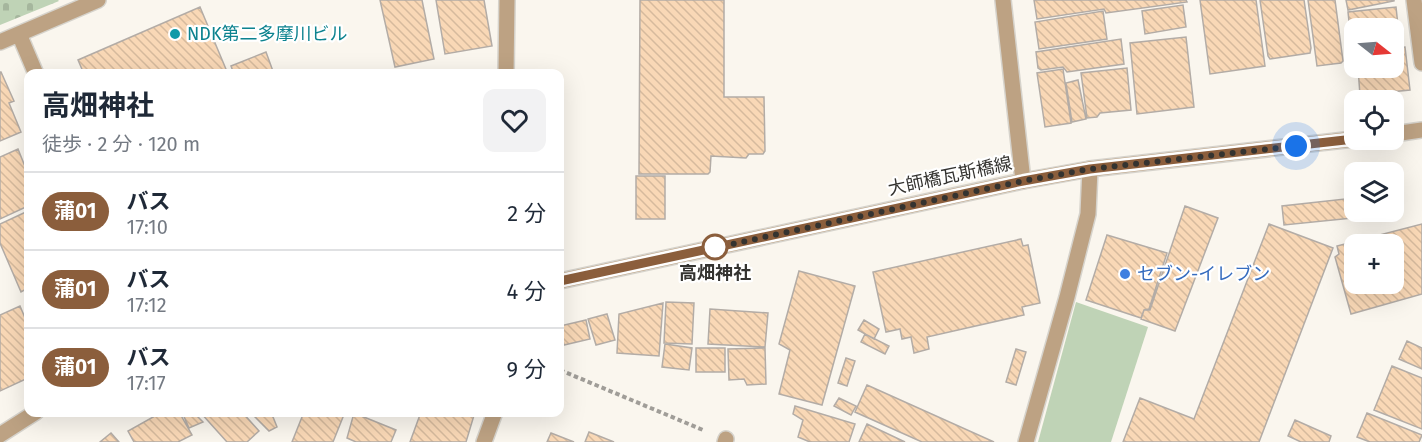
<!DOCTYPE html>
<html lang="ja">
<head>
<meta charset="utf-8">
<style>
	:root { --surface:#fff; --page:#f2f2f3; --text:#1f2937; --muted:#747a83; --line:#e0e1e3 }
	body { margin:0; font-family:"Fira Sans","Noto Sans JP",sans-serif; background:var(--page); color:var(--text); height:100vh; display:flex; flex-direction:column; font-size:22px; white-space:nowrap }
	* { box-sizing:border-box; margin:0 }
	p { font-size:20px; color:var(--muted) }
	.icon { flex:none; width:33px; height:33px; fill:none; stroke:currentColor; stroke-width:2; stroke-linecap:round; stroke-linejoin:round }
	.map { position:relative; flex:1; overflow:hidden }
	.sheet { position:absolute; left:24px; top:69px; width:540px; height:348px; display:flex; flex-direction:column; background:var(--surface); border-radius:12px; box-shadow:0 6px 24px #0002 }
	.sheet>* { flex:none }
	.badge { padding:0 12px; border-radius:20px; font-size:21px; line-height:39px }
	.needle { width:39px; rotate:107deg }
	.buttons { position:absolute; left:1344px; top:18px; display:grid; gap:12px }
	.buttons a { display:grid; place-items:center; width:60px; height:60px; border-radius:12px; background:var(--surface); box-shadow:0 6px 24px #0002; font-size:30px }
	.you { position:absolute; width:30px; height:30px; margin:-15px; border:4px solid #fff; border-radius:50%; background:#1a73e8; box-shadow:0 0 0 9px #1a73e833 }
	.map>.badge { position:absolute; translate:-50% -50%; box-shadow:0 0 0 3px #fff }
	.round { display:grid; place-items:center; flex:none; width:63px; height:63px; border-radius:12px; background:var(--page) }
	.overview { display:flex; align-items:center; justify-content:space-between; height:102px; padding:0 18px }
	h1 { font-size:28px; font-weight:700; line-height:45px }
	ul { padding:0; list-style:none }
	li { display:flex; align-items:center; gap:18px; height:78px; padding:0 18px; border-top:2px solid var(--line) }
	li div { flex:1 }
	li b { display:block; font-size:22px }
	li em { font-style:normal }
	li .badge { min-width:66px; font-weight:700; text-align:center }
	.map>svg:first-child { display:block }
	.green { fill:#bfd3b6 }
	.cemetery { fill:url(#cemetery-stones) }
	.building { fill:url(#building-back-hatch); stroke:#b3aca6; stroke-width:1.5; fill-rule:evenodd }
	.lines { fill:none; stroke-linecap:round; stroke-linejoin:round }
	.service-casing { stroke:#d6d3cc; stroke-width:18 }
	.minor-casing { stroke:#d6d3cc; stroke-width:18 }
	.tertiary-casing { stroke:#d6d3cc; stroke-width:18 }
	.path { stroke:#a09d98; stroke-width:4; stroke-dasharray:4.5 3; stroke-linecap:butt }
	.service { stroke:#bda283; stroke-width:15 }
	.minor { stroke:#bda283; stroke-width:15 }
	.tertiary { stroke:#bda283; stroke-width:15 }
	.line-casing { stroke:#fff; stroke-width:14 }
	.line { stroke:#8b5e3c; stroke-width:9 }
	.walk { stroke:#343330; stroke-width:6; stroke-dasharray:0 10.8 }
	.culture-dot { fill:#0f9aa8; stroke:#fff; stroke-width:2 }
	.stop-dot { fill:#fff; stroke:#8b5e3c; stroke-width:3 }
	.shop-dot { fill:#3f7fe0; stroke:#fff; stroke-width:2 }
	.labels { text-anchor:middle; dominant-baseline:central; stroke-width:4.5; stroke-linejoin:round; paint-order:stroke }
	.culture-label { font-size:18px; fill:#0d838f; stroke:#fff; text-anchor:start }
	.street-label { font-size:18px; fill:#343330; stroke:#fff }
	.stop-label { font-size:18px; font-weight:bold; fill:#343330; stroke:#fff }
	.shop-label { font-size:18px; fill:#366cbe; stroke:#fff; text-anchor:start }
</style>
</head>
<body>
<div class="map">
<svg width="1422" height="442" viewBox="0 0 1422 442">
	<defs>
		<pattern id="cemetery-stones" width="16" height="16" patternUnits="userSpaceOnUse" patternTransform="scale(1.5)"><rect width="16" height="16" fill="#bfd3b6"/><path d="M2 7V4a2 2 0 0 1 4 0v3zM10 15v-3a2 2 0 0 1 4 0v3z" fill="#a5b69d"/></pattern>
		<pattern id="building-back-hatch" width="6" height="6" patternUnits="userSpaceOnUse" patternTransform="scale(1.5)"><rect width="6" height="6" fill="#f9d8b6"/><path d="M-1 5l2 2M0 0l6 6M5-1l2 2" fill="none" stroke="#d6ba9d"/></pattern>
	</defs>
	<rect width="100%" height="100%" fill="#faf6ee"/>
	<path class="green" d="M1076,302L1148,327L1111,442H1038Z"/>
	<path class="cemetery" d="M0,0H58L59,1L0,25Z"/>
	<path class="building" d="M380,0H422L434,59L395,67Z
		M436,0H484L492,46L445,54Z
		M640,0H724V97H764L765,151L763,154H749L746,158L711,156L710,172L708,174H639Z
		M1034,0H1186L1187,2L1106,13L1104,9L1037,19Z
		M1200,0H1256L1265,66L1210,74Z
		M1260,0H1304L1311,48L1310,53L1270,59L1268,56Z
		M1308,0H1335L1343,61L1341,63L1317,66Z
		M1346,0H1394V1L1348,10Z
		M1183,5L1186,27L1145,34L1142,11Z
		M200,7L228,74H84L78,60Z
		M1396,7L1399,35H1394V28H1354V40H1351L1348,12Z
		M1103,11L1107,39L1039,49L1035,22Z
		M1186,37L1194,107L1137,114L1130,43Z
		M1121,39L1124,64L1067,72L1063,67L1041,70L1038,68L1036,52Z
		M1405,47L1410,90L1360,95L1358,68H1394V48Z
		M266,52L274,74H234L231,66Z
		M1127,68L1131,110L1100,113L1097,117L1087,118L1081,73Z
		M1063,69L1071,123L1045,127L1037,73Z
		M0,72H1L14,101L9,103L21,132L0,141Z
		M1078,80L1086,119L1072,122L1066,83Z
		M18,149L28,174V206L0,219V157Z
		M636,176H665V219H636Z
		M1354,198V212H1394V205L1395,212L1392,214L1284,225L1282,206Z
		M1185,206L1218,218L1175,331L1141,319L1144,310H1150Z
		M28,211V288L21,292L0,243V224Z
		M1269,224L1333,248L1259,442H1123L1140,398L1194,419Z
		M1422,224V294L1351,314L1335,257L1339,254L1337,246ZM1354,244H1394V284H1354Z
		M1107,235L1167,253L1149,309L1144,310L1141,318L1086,300Z
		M1021,239L1023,246L1028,245L1040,303L1022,307L1024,315L927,337L929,349L914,353L911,337L902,339L900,329L886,332L873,272Z
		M799,271L855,286L822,405L779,394L790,350L779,344Z
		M666,302L694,303L692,344L664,343Z
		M663,303L659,356L617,353L619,314Z
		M20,306L28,325V378L0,391V315Z
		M710,309L768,313L765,347L708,344Z
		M607,314L615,340L596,345L588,319Z
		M586,320L590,339L564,345L560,326Z
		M864,320L879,329L874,339L858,330Z
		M865,334L889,346L885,354L861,342Z
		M1407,341L1422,348V369L1399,359Z
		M665,344L692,348L689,370L662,367Z
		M696,348H725V372H696Z
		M765,348L766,384L747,385L744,379L729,380L728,349Z
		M1016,349L1026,352L1016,385L1006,382Z
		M846,358L855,361L847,386L838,383Z
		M1392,366L1422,378V429L1374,410Z
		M867,385L994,442H922L855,412Z
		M839,398L856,406L851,415L834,406Z
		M795,406L855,424L849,442H810L798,437L803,420L793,414Z
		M162,412H179L192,435L178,442H134L128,431Z
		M182,412H193L203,422L189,428Z
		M200,412H242L259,431L247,442H227Z
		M250,412H271L277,427L269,431Z
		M304,412H345L333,442H292Z
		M421,412H475L466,442H410Z
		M354,413L396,430L391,442H356L347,438Z
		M1367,413L1422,435L1419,442H1370L1357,437Z
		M1295,420L1331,436L1329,442H1301L1288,436Z
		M867,424L905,442H859Z
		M589,432L614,442H585Z
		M111,433L119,442H100Z
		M551,433L574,442H547Z"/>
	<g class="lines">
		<g class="service-casing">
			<path id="service" d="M725,442L726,439"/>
		</g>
		<g class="minor-casing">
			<path id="minor" d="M1003,0L1023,181
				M1414,0L1422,63
				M19,34L36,74
				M0,42L98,0
				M506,74L507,0
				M484,442L495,412
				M1026,442L1067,297L1088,214L1090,169"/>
		</g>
		<g class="tertiary-casing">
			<path id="tertiary" d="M1394,134L1422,130
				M560,281L1023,181L1090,169L1354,139
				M0,435L36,412"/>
		</g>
		<path class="path" d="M560,370L703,430"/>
		<use href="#service" class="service"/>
		<use href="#minor" class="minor"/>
		<use href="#tertiary" class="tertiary"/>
	</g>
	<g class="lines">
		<g class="line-casing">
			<path id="line" d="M560,281L1023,181L1090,169L1354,139"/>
		</g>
		<use href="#line" class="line"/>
		<path class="walk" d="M715,247L714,248L1023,181L1090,169L1296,146"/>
	</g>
	<circle class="culture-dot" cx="175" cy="34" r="6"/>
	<circle class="stop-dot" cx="715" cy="247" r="12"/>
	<circle class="shop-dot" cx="1125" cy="274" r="6"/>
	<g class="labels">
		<g class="culture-label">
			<text x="187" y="34">NDK第二多摩川ビル</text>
		</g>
		<g class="street-label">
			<text transform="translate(950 176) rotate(-12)">大師橋瓦斯橋線</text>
		</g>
		<g class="stop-label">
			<text x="715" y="273">高畑神社</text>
		</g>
		<g class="shop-label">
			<text x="1137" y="274">セブン-イレブン</text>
		</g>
	</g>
</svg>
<div class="buttons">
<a><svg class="needle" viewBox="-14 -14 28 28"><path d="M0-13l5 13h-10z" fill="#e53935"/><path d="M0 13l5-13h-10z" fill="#747a83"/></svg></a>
<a><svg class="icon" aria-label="locate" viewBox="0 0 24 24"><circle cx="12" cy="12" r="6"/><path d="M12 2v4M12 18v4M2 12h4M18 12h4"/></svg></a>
<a><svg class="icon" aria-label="layers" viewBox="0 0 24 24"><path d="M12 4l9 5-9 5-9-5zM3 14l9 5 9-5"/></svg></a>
<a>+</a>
</div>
<div class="you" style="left:1296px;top:146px"></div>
<section class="sheet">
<div class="overview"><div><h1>高畑神社</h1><p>徒歩 · 2 分 · 120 m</p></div><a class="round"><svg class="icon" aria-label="heart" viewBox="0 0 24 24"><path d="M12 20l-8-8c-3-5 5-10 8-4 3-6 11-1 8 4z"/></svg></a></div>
<ul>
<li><span class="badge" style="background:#8b5e3c;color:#fff">蒲01</span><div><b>バス</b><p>17:10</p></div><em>2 分</em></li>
<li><span class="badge" style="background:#8b5e3c;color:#fff">蒲01</span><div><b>バス</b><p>17:12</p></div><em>4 分</em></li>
<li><span class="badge" style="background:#8b5e3c;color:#fff">蒲01</span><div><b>バス</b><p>17:17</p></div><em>9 分</em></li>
</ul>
</section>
</div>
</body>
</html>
